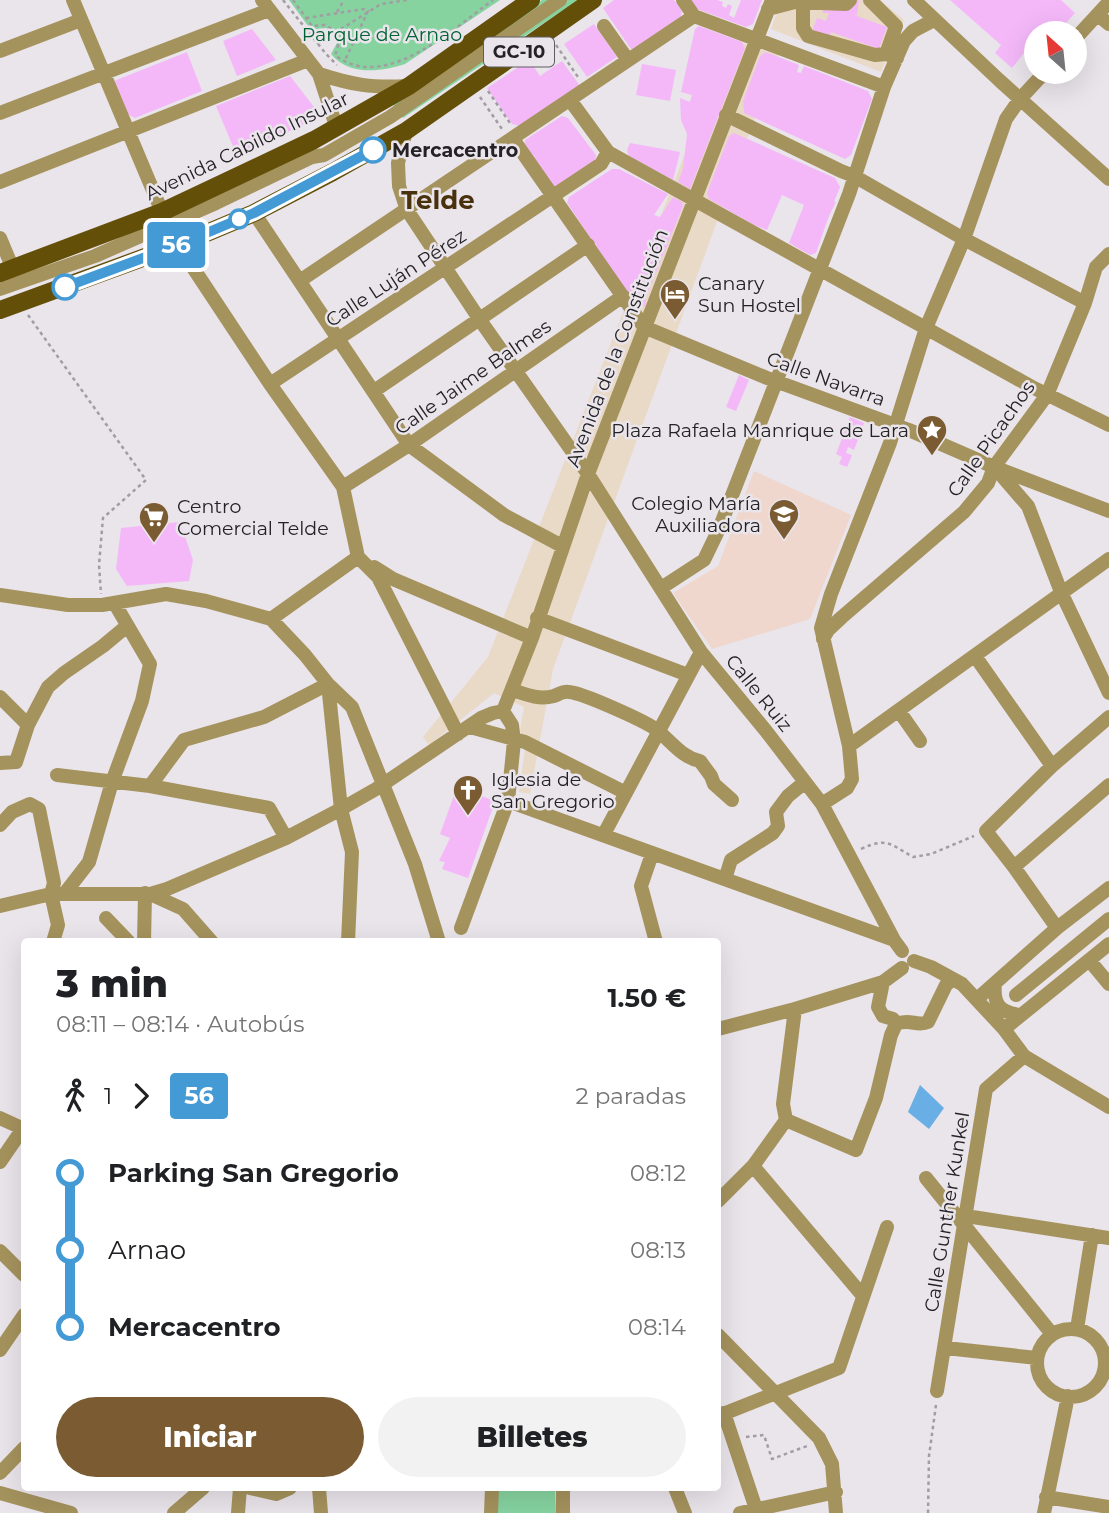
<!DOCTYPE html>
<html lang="es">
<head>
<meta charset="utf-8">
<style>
	:root { --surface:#fff; --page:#f2f2f2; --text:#202124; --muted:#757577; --accent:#7b5b31 }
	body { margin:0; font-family:Montserrat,sans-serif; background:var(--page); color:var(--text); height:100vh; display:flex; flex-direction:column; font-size:26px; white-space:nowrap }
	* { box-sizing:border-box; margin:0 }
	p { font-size:23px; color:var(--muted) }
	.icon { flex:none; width:38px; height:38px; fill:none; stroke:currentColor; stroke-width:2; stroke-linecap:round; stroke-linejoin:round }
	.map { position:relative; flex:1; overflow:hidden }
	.sheet { position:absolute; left:21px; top:938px; width:700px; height:553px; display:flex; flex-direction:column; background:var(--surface); border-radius:7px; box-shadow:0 7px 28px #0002 }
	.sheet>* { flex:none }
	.badge { padding:0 14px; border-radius:5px; font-size:24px; line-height:46px }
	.needle { width:46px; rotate:333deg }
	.controls { position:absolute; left:1024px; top:21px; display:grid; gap:14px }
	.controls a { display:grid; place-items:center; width:63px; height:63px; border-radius:50%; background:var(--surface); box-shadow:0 7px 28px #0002; font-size:35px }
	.map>.badge { position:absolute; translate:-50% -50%; box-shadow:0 0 0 4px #fff }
	.legs { display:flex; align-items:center; gap:10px; height:77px; padding:0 35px; font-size:23px }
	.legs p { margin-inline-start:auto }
	.summary { display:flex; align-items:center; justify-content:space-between; height:119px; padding:0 35px }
	h1 { font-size:38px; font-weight:800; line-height:52px }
	.action { display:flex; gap:14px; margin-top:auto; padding:14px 35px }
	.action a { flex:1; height:80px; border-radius:42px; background:var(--accent); color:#fff; font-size:28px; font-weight:800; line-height:80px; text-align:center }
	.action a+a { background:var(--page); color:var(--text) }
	ul { padding:0 35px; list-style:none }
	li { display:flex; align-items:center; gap:24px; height:77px; font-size:26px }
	li i { display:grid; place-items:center; width:10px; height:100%; margin:0 9px; background:currentColor }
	li i::after { content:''; width:18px; height:18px; margin:-9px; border:5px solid; border-radius:50%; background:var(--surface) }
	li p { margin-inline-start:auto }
	li:first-child i { background:linear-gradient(#0000 50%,currentColor 0) }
	li:last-child i { background:linear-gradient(currentColor 50%,#0000 0) }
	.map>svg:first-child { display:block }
	.commercial { fill:#e9dac7 }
	.education { fill:#efd7cd }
	.green { fill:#86d3a0 }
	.water { fill:#69afe6 }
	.building { fill:#f4b8f8 }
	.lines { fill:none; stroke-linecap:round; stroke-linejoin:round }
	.path { stroke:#a19da2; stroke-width:2.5; stroke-dasharray:3.5 3.5; stroke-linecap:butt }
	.minor { stroke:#a5935d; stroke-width:14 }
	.major { stroke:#634f08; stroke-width:18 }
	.line-1-casing { stroke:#fff; stroke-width:16 }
	.line-1 { stroke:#449ad5; stroke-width:10 }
	.stop-1-dot { fill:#fff; stroke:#449ad5; stroke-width:3.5 }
	.labels { text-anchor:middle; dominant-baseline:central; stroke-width:5; stroke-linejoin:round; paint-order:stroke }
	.shield { fill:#eae4eb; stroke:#5f5c60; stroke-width:2 }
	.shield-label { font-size:18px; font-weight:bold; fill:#242225 }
	.park-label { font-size:19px; fill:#006335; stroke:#eae4eb }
	.street-label { font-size:19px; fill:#242225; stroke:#eae4eb }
	.stop-label { font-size:19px; font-weight:bold; fill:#242225; stroke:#eae4eb; text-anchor:start }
	.poi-label { font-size:19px; fill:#242225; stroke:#eae4eb; text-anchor:start }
	.district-label { font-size:26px; font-weight:bold; fill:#49310e; stroke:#eae4eb }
</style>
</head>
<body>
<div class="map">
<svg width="1109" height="1513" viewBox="0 0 1109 1513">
	<rect width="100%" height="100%" fill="#eae4eb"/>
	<path class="commercial" d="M781,0H880L904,20L881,72L771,29Z
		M730,39L778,55L553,669L530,794L519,792L525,749L520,730L524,707L494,693L429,745L423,737L488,657Z"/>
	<path class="education" d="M754,471L851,515L810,619L712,649L673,593L718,566Z"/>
	<path class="green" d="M289,0H500L405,64C381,72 349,76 331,54L337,43L334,34L326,28L311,30Z
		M542,0H578L403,118L392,103Z
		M498,1488H555L556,1513H497Z"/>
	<path class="water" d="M920,1085L944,1108L929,1129L908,1112Z"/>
	<path class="building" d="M614,0H674L682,11L680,19L633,52L603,8Z
		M691,0H717L723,2L722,6L726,8L728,4L732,6L729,15L734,18L741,0H762L753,24L746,27L697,9Z
		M815,0H859L857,15H854L887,27L879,49L831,32L828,41L811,34L817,18L826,21L829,13H823V3Z
		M950,0H1061L1075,13L1057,33H1036V56L1028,48L1012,68L995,53L1001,45Z
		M594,24L617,57L587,77L564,44Z
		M699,26L742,42L745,48L690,189L678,182L683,168L687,134L681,120L680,98L690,102L692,95L681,92L695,29Z
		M252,29L276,60L237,76L223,41Z
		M187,52L202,91L135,118L127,114L114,81Z
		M766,52L799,65L797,72L801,73L804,66L868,91L872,99L851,155L845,159L744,113L743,101L760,56Z
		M529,60L540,76L562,61L580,86L521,126L512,124L487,88Z
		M642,64L676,70L670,101L636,95Z
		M290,76L321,116L237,156L216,106Z
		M562,116L568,118L596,155L595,163L555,188L533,158L535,155L533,156L525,144V140Z
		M734,133L835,178L840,187L834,202H836L829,216L816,253L810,255L789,243L804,205L782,195L767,230L754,225L709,199L707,193L729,136Z
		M630,143L680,152L673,180L629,156L627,150Z
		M612,169H619L668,194L654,215L660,217L673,197L682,202L683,206L646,297L645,306H636L567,203L569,197Z
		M739,375L749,380L736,411L726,407Z
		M850,417L864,423L861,432L855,430L853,435L859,437L854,450L848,447L846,453L852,455L847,467L839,464L842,457L836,454Z
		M180,522L193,560L189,581L127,586L116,569L121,528Z
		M457,787L495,801L468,878L442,869L445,862L439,861L450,838L440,834Z"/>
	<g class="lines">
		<path class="path" d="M283,0L326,54L337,65
			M293,0L312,26L325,25C338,31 341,42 335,55C384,94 454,28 493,0
			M337,12L344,0
			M306,18L364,9L368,11L344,62
			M317,44L381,4L407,0
			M556,45L578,77
			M488,91L510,123
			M480,97L502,129
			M28,315L146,480L103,518L99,565L101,594
			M861,849C887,837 890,844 913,857L931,854L974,836
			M746,1437L764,1435L772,1459L807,1446
			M928,1513L929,1456L936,1405"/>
		<path class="minor" d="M73,0L162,212
			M262,0L319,74L337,129
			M683,0L694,16
			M870,0L896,26L886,54
			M914,0L999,80L1109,179
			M803,3V28L808,36L875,55L886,54L897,58
			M768,9L795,2L846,4L850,0
			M1098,15L1109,24
			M694,16L884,87
			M604,26L628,60
			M1074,40L1109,2
			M0,51L81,20
			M319,74C353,85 371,88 407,86
			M570,100L608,152L1034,388L1109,425
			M0,113L269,10
			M726,115L841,171L854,176L964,239L1085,303
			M406,131L398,163L399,186L407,210L480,320L588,474L701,652L766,731L822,804L894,940L902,951
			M513,139L644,327L767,378L909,430L994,467L1109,511
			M0,182L308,60
			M254,213L409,445L504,515L562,546
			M0,238L13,269
			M178,245L270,384L343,487L358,557
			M301,280L694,16
			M0,289L95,256L216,203L312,157L324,155L390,117L560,0
			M270,384L601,164L608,152
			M374,391L588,245
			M995,468L1028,506L1061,592L1109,693
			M343,487L409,445L623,296
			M358,557L378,577L458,734
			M374,567L393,579L532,638
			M661,588L704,560L719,529L849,194L884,87L904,41L913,31L934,20
			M0,595L68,605H102L166,594L206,601L271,619L305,655L328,684L352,707L415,864L439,942
			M537,618L688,675
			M271,619L358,557
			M823,639L828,630L842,617L964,512L988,483L994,467L1047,395L1085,303L1096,267L1109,254
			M975,656L1052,766
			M328,684L341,809L352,852L348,942
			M513,690C527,695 539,700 554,696C559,694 564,691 569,692C583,693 642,720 654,728C670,739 680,757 700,761L711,776L714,784L732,800
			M0,697L28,725
			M503,711L532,638L588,474L772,0
			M899,711L920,741
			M470,727L525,742L626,793
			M849,746L1109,559
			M0,763L16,762L28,725L48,687L64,673L103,646L127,626
			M57,775L150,786L269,808L286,838
			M150,786L184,740L264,717L328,684
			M508,801L894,940
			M822,804L847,788L852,779L849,746L821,628L831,594L890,443L926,328L964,239L1006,119L1020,99L1045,72
			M0,825L12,812L30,804L39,809L54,883L51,894L58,925L53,942
			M604,834L701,652
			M652,854L641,886L656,942
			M1014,867L1109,785
			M725,879L731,860L773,833L778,826L776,812L788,796L805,782
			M65,893L89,862L112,782L142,701L150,664L115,604
			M150,894L167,889L286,838L341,809L376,789L481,718L493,713L503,711L512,725L514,741L508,801L461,928
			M0,906L51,894H150L183,909L212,942
			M106,918L129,942
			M1057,928L1014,867L986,831L1052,766L1109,717
			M144,942L145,893
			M1089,960L1109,984
			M914,961L931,967L962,984L1004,1029L1024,1056L1109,1107
			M995,983C993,1004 999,1012 1020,1015
			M1016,995L1109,919
			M977,999L1057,928L1109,888
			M896,1024C910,1018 917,1027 928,1022L946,985L953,979
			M718,1029L795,1009L883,982L902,968
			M1004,1029L1109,944
			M0,1118L24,1129
			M786,1120L856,1150L876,1098L891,1035L896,1024L893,1019L883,1016L878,1007L883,982
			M0,1162L24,1127
			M753,1166L863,1296
			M926,1178L1052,1334
			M718,1201L753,1166L786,1120L783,1104L795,1009
			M966,1216L1109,1238
			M0,1251L24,1275
			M1077,1329L1092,1235
			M1037 1363a34 34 0 1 1 68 0a34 34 0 1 1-68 0Z
			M718,1335L819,1438L832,1464L836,1513
			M946,1348L1037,1358
			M0,1350L24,1315
			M937,1391L986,1089L1024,1056
			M724,1413L756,1509
			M718,1416L839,1368L887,1227
			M0,1473L24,1448
			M250,1488L276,1494L290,1488
			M319,1488L321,1513
			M563,1488V1513
			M675,1488L685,1513
			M0,1493L71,1513
			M1046,1497L1109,1507
			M174,1513L203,1488
			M238,1513L240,1488
			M491,1513L492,1488
			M740,1513L836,1492
			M1044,1513L1068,1396"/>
		<path class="major" d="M0,273L162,212L314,140L409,86L531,0
			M0,310L178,245L254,213L333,172L406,131L593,0"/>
	</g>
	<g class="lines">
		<g class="line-1-casing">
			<path id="line-1" d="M65,287L178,245L254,213L373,150"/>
		</g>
		<use href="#line-1" class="line-1"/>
	</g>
	<defs>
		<g id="hotel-pin" transform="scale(1.575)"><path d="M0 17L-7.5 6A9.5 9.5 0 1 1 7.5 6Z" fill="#7b5b31" stroke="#eae4eb"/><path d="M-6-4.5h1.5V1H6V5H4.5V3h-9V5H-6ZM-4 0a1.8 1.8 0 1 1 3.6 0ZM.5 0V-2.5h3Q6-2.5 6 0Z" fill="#fff"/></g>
		<g id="sight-pin" transform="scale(1.575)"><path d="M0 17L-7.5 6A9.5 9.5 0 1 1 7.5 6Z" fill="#7b5b31" stroke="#eae4eb"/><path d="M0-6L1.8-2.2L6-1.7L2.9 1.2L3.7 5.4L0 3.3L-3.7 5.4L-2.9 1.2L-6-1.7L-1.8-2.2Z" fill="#fff"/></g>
		<g id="school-pin" transform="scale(1.575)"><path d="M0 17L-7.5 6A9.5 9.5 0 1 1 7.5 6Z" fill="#7b5b31" stroke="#eae4eb"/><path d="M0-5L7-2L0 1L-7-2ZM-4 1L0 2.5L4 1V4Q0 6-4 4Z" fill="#fff"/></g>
		<g id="supermarket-pin" transform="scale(1.575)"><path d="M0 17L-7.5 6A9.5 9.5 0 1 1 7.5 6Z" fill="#7b5b31" stroke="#eae4eb"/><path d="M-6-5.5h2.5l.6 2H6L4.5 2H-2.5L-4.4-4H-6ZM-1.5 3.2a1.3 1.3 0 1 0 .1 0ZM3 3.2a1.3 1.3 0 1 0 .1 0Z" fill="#fff"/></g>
		<g id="church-pin" transform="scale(1.575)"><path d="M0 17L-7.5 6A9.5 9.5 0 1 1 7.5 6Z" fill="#7b5b31" stroke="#eae4eb"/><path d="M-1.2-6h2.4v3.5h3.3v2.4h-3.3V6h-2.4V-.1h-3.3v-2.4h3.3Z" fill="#fff"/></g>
	</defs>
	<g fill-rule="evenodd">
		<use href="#hotel-pin" x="675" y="294"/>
		<use href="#sight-pin" x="932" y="430"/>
		<use href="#school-pin" x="784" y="514"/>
		<use href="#supermarket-pin" x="154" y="517"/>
		<use href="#church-pin" x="468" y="790"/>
	</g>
	<g class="stop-1-dot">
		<circle cx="373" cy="150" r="12"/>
		<circle cx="239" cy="219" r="9"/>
		<circle cx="65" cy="287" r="12"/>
	</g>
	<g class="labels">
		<rect class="shield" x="484" y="37.5" width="70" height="29" rx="5"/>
		<g class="shield-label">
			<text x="519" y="52">GC-10</text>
		</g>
		<g class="park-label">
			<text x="382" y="34">Parque de Arnao</text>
		</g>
		<g class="street-label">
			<text transform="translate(247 146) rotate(-26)">Avenida Cabildo Insular</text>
			<text transform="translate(396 278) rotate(-33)">Calle Luján Pérez</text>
			<text transform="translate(617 348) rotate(-69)">Avenida de la Constitución</text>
			<text transform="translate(473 377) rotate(-35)">Calle Jaime Balmes</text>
			<text transform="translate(826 379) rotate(20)">Calle Navarra</text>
			<text transform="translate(991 439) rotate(-55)">Calle Picachos</text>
			<text transform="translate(759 693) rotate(51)">Calle Ruiz</text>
			<text transform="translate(947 1212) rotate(-81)">Calle Gunther Kunkel</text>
		</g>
		<g class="stop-label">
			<text x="392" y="150">Mercacentro</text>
		</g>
		<g class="poi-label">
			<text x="698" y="283">Canary<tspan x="698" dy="22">Sun Hostel</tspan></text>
			<text x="909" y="430" text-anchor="end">Plaza Rafaela Manrique de Lara</text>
			<text x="761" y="503" text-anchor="end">Colegio María<tspan x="761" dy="22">Auxiliadora</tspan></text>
			<text x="177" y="506">Centro<tspan x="177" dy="22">Comercial Telde</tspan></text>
			<text x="491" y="779">Iglesia de<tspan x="491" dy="22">San Gregorio</tspan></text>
		</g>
		<g class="district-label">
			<text x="438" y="200">Telde</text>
		</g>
	</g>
</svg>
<div class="controls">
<a><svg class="needle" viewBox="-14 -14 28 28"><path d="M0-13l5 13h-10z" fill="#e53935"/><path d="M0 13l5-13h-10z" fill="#757577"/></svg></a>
</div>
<b class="badge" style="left:176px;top:245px;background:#449ad5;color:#fff">56</b>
<section class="sheet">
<div class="summary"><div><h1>3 min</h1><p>08:11 – 08:14 · Autobús</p></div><b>1.50 €</b></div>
<div class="legs"><svg class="icon" aria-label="walk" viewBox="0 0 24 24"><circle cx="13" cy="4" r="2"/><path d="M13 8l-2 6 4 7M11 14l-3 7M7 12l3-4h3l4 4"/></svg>1<svg class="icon" aria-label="forward" viewBox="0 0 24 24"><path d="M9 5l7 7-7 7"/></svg><b class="badge" style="background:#449ad5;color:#fff">56</b><p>2 paradas</p></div>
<ul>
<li><i style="color:#449ad5"></i><b>Parking San Gregorio</b><p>08:12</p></li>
<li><i style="color:#449ad5"></i><span>Arnao</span><p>08:13</p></li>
<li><i style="color:#449ad5"></i><b>Mercacentro</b><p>08:14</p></li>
</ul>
<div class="action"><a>Iniciar</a><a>Billetes</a></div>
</section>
</div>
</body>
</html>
